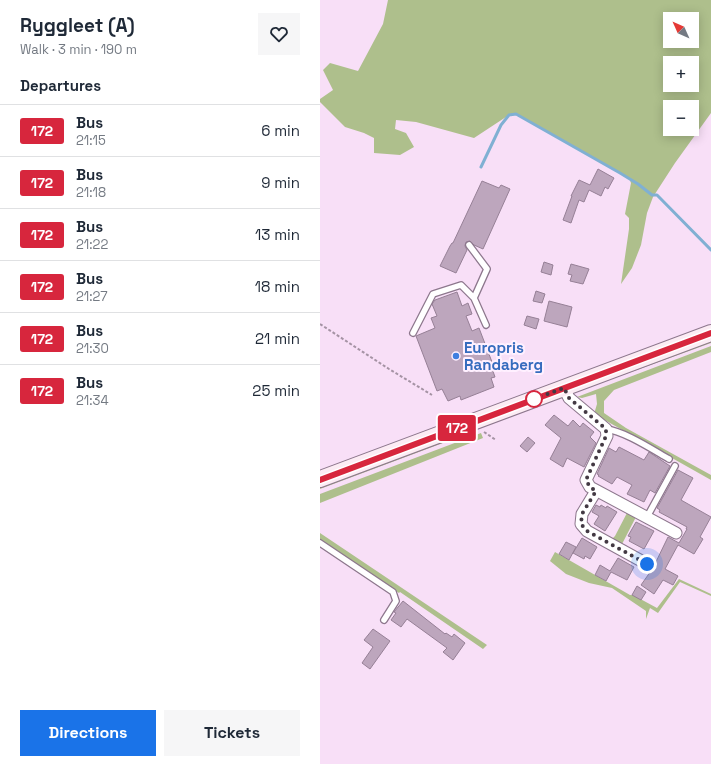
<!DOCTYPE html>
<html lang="en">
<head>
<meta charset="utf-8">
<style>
	:root { --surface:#fff; --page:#f6f6f7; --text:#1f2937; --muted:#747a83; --line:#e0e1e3; --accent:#1a73e8 }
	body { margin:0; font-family:"Space Grotesk",sans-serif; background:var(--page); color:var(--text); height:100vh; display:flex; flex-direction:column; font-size:15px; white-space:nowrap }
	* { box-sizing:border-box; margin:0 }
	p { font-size:13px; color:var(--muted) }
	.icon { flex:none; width:22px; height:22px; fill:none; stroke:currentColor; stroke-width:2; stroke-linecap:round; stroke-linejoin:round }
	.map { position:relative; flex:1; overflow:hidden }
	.details { display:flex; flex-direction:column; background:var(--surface); width:320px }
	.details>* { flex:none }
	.badge { padding:0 8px; border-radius:3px; font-size:14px; line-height:26px }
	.needle { width:26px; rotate:315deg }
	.controls { position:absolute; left:343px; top:12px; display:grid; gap:8px }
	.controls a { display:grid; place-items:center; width:36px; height:36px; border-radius:0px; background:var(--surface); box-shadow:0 2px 10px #0003; font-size:20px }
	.you { position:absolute; width:20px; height:20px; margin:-10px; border:3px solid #fff; border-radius:50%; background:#1a73e8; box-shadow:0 0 0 6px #1a73e833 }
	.map>.badge { position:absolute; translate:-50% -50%; box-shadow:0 0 0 2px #fff }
	h2 { padding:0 20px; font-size:15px; line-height:36px }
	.round { display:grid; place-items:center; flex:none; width:42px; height:42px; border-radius:0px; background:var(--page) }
	.headline { display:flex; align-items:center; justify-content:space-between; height:68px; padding:0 20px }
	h1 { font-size:19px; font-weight:600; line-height:30px }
	.action { display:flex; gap:8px; margin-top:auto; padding:8px 20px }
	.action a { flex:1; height:46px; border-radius:0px; background:var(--accent); color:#fff; font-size:16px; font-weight:600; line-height:46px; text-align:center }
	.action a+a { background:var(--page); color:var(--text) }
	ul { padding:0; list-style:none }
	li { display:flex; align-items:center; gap:12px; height:52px; padding:0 20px; border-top:1px solid var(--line) }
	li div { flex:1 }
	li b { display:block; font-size:15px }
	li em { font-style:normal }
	li .badge { min-width:44px; font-weight:700; text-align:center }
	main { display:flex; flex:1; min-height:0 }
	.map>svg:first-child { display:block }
	.green { fill:#aebf8c; fill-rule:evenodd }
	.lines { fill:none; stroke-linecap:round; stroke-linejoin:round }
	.stream { stroke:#80b0d3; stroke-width:3 }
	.building { fill:#bda6bd; stroke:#968096 }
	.lane-casing { stroke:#8d778d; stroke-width:8 }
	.street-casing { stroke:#8d778d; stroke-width:13 }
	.secondary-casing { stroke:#8d778d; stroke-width:18 }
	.path { stroke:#a593a4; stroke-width:2; stroke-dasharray:3 2; stroke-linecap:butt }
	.lane { stroke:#fff; stroke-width:5.5 }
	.street { stroke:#fff; stroke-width:11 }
	.secondary { stroke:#fcecf4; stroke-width:16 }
	.line-casing { stroke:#fff; stroke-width:9 }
	.line { stroke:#d7263d; stroke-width:6 }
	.walk { stroke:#433943; stroke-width:4; stroke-dasharray:0 7.2 }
	.shop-dot { fill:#3f7fe0; stroke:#fff0ff; stroke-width:1.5 }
	.stop-dot { fill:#fff; stroke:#d7263d; stroke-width:2 }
	.labels { text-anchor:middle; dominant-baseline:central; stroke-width:4; stroke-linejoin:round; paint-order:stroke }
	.shop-label { font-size:15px; font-weight:bold; fill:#366cbe; stroke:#fff0ff; text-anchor:start }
</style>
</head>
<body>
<main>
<section class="details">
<div class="headline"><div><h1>Ryggleet (A)</h1><p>Walk · 3 min · 190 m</p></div><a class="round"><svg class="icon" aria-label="heart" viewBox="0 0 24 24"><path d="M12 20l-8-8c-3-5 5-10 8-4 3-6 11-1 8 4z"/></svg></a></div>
<h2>Departures</h2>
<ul>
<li><span class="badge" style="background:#d7263d;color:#fff">172</span><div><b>Bus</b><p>21:15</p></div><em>6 min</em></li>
<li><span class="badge" style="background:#d7263d;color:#fff">172</span><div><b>Bus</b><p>21:18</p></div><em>9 min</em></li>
<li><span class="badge" style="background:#d7263d;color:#fff">172</span><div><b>Bus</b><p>21:22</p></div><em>13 min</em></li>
<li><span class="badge" style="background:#d7263d;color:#fff">172</span><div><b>Bus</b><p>21:27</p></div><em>18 min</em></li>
<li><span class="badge" style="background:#d7263d;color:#fff">172</span><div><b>Bus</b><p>21:30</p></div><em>21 min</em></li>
<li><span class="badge" style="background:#d7263d;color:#fff">172</span><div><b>Bus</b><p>21:34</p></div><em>25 min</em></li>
</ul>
<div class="action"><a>Directions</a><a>Tickets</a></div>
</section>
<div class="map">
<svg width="391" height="764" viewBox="0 0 391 764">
	<rect width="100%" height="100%" fill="#f8dff7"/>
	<path class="green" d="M68,0H391V113L355,163L333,197L327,213L321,245L312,268L301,284L309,229V218L305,214L311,183L309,178L196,114L189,115L154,138L96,122L76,120L75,129L86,133L94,147L80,155L54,153V138L44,133L25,127L0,102V99L13,90L3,70L10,63L38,71L63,24ZM350,19H372V41H350ZM350,63H372V85H350ZM350,107H372V129H350Z
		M391,338V343L303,375L318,365Z
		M391,346V352L294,390L284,401V413L306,428L391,475V480L274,414L277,404L276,394L262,398L257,397Z
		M156,428L155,431L0,489V485Z
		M161,433L163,438L0,503V494Z
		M308,511L317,515L301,546L291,540L295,536Z
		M0,533L167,645L163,649L80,592L79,593L0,540Z
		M235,552L310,595H313L337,608L359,579L391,594V596L360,582L338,613L330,608L326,619V611L292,588L269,583L246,574L230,561Z"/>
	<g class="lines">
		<path class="stream" d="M161,167L181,125L189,115L196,114L300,173L318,184L332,195H337L391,250"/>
	</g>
	<path class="building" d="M278,169L294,178L288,189L285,187L281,196L269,190L264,202L259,200L251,223L243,220L252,196H251L259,180L270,185Z
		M162,181L179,188L181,185L190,189L163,249L154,245L150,241L146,242L145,246L147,250L136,273L120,266L130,246L132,243H133Z
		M224,262L233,265L231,275L221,272Z
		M251,264L269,269L263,284L250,281L252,275L248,274Z
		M216,291L225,294L222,303L213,301Z
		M137,292L142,306L148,303L152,314L146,316L152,331L159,328L172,362L170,363L175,377L171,378L174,387L141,400L140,396L128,401L122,389L117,391L96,336L115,328L111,318L117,316L112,304L115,300Z
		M229,301L252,307L247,327L224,321Z
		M207,316L219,319L216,329L204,325Z
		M234,415L248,426L253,420L260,427L263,423L274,432L270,437L276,443L264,467L247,458L243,467L230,459L241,438L225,425Z
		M208,437L215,443L207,452L200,446Z
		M299,447L324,460L329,452L350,466L335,493L330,490L324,502L307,494L312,485L297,477L292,484L278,476L279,475L277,474L289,448L296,452Z
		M358,470L373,478L361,500L391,517L380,537L383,539L374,554L358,545L345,569L358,576L353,585L343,580L334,594L321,585L333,568L348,537L359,543L367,529H366L367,527L339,512L340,510L337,508Z
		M276,505L280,507L281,505L286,508L287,506L297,512L285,531L274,524L279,516L272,512Z
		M316,522L334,531L324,549L309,541L311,537L308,536Z
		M262,538L277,547L270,559L265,556L264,559L253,553Z
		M246,542L256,547L249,560L239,554Z
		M298,558L314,567L307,580L291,572L286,581L275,575L280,565L290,571Z
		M317,586L326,592L321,600L312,595Z
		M83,601L125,634L126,633L132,637L134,634L145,643L133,660L123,652L127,648L87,619L81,627L71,620L76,613L74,612Z
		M53,629L70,641L50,669L42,663L53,647L44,640Z"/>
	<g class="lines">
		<g class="lane-casing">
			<path id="lane" d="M149,245L167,269L154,298L166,325
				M93,333L113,294L141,285L154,298
				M286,429C304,431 333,450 349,459
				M327,517L355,466
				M0,543L73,592L76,601L64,620"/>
		</g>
		<g class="street-casing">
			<path id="street" d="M244,388L249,398L286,429L287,436L266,480L270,487L356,533
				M276,491L262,514L261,524L267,531L327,564"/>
		</g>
		<g class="secondary-casing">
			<path id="secondary" d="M0,479L391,333"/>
		</g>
		<path class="path" d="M0,324L69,369L112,395
			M164,432L176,440"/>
		<use href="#lane" class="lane"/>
		<use href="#street" class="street"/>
		<use href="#secondary" class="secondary"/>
	</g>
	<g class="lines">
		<g class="line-casing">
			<path id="line" d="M0,480L391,333"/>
		</g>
		<use href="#line" class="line"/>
		<path class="walk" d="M214,399L244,388L249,398L286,429V436L266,480L270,487L276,491L262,514L261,524L267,531L327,564"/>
	</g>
	<circle class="shop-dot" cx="136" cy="356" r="4"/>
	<circle class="stop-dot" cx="214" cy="399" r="8"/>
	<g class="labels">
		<g class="shop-label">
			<text x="144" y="347">Europris<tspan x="144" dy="17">Randaberg</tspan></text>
		</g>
	</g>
</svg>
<div class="controls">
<a><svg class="needle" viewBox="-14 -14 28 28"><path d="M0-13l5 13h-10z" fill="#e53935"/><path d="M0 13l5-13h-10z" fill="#747a83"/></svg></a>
<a>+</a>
<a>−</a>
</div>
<div class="you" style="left:327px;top:564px"></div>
<b class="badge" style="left:137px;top:428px;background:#d7263d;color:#fff">172</b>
</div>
</main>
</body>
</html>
